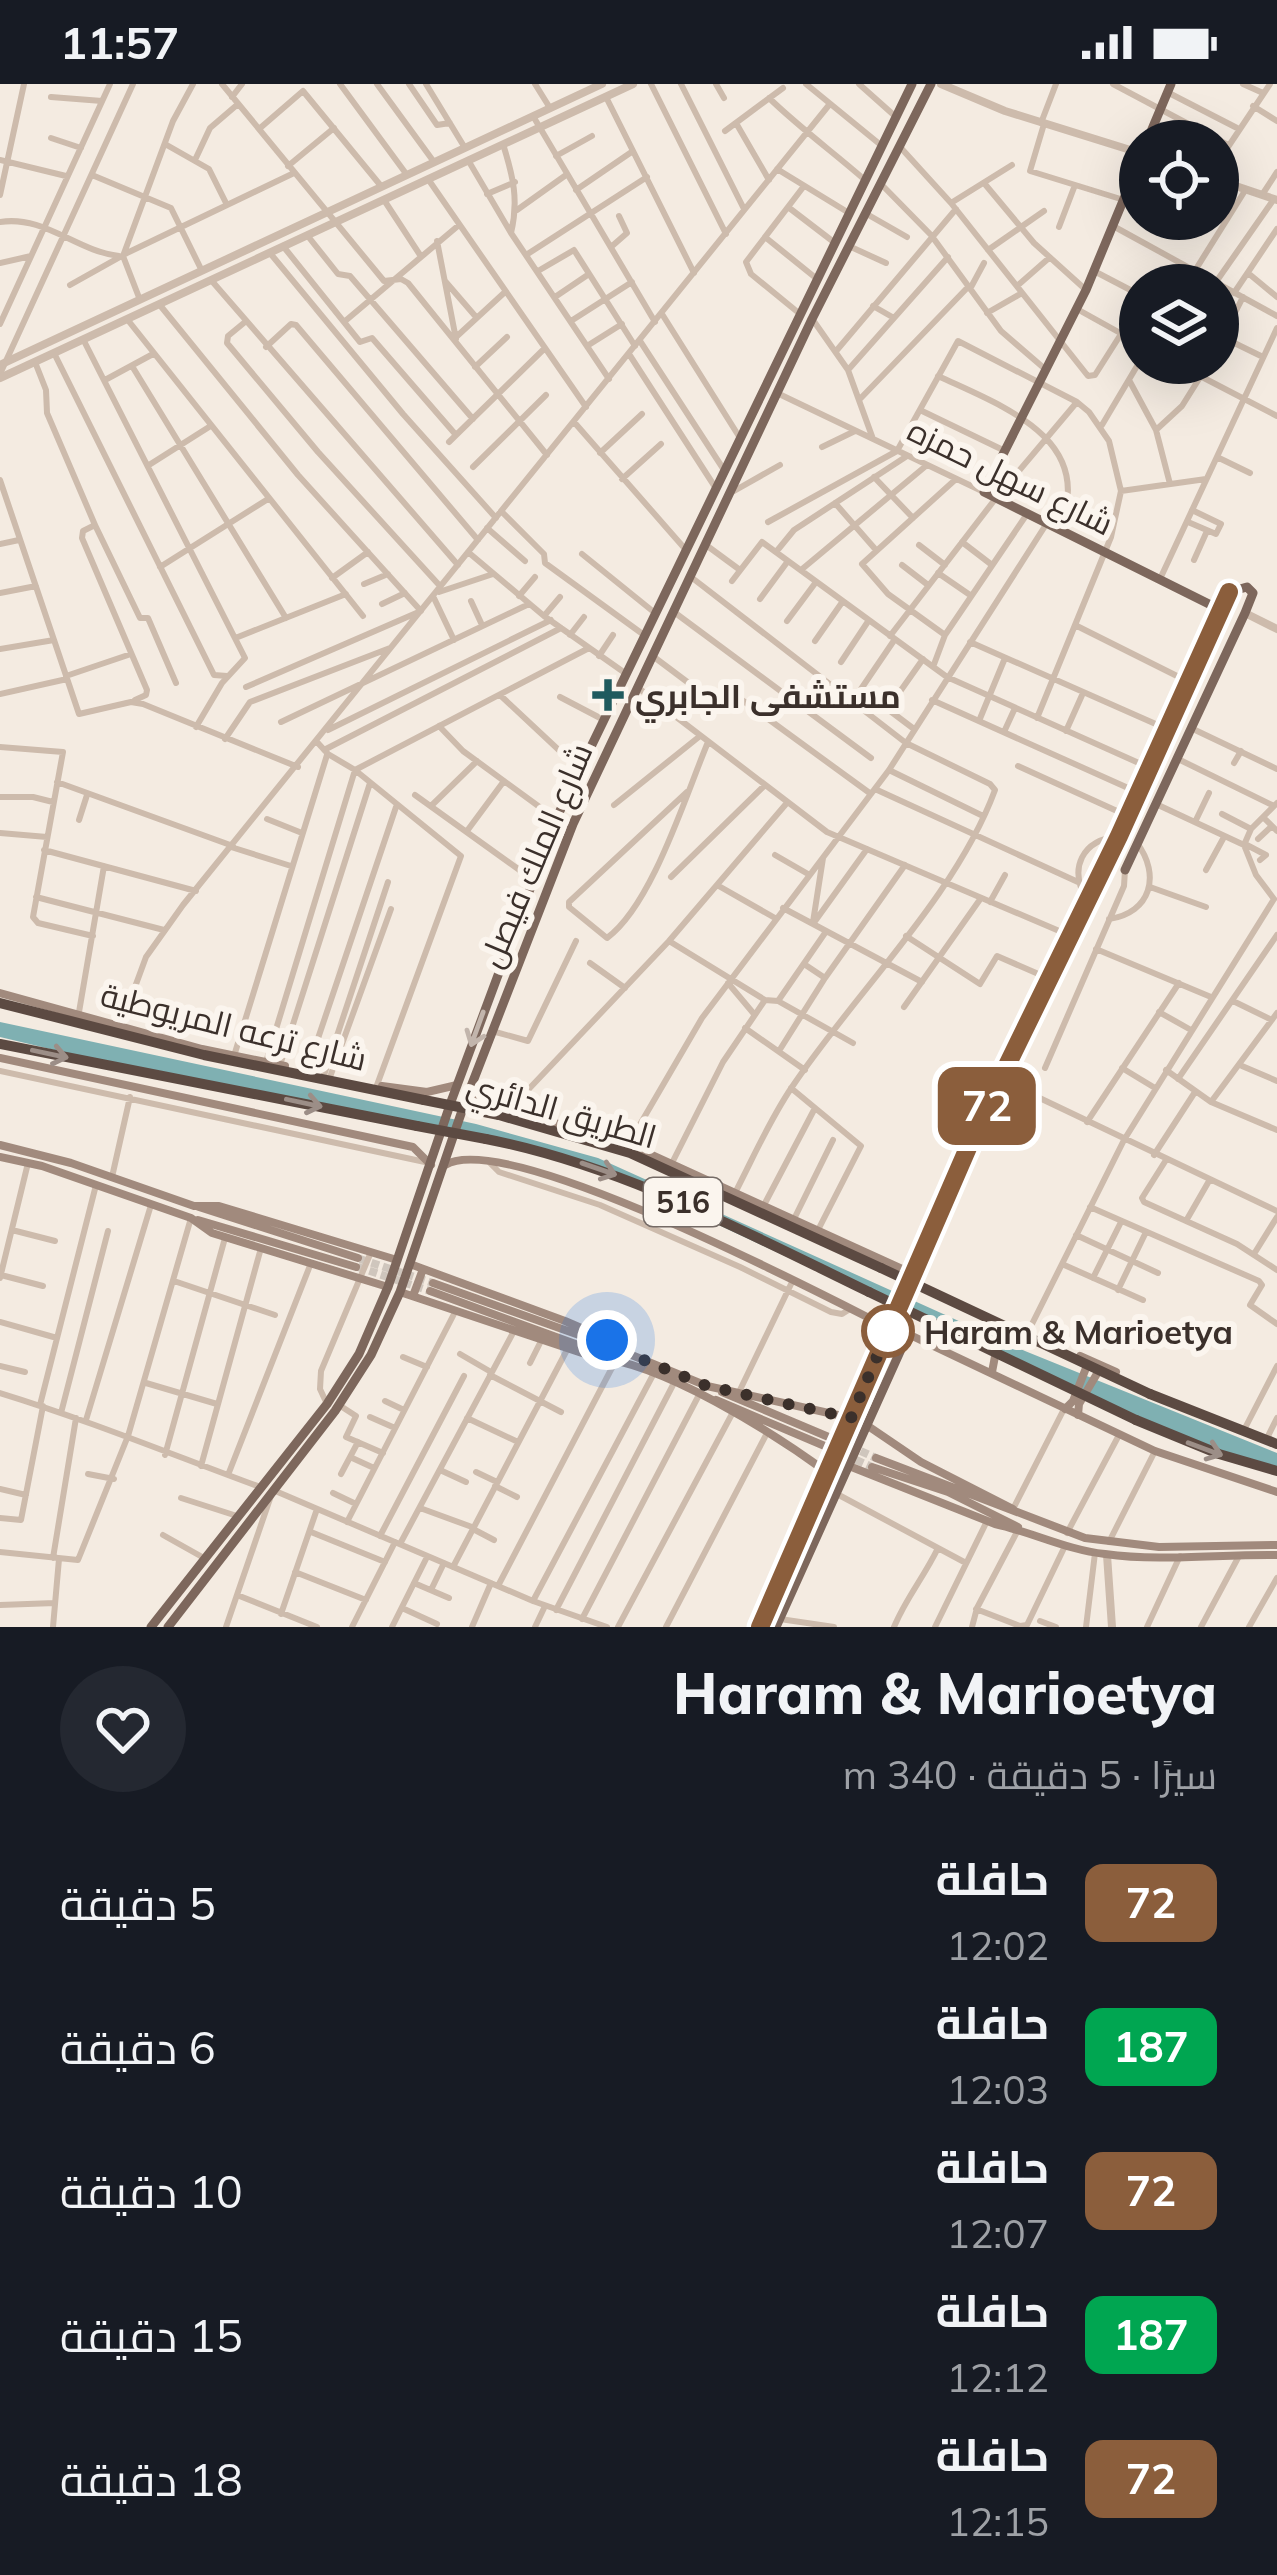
<!DOCTYPE html>
<html lang="ar">
<head>
<meta charset="utf-8">
<style>
	:root { --surface:#171b24; --page:#242831; --text:#f1f3f6; --muted:#9ea1a6 }
	body { margin:0; font-family:Mulish,Cairo,sans-serif; background:var(--page); color:var(--text); direction:rtl; height:100vh; display:flex; flex-direction:column; font-size:45px; white-space:nowrap }
	* { box-sizing:border-box; margin:0 }
	p { font-size:39px; color:var(--muted) }
	.icon { flex:none; width:66px; height:66px; fill:none; stroke:currentColor; stroke-width:2; stroke-linecap:round; stroke-linejoin:round }
	.map { position:relative; height:1543px; overflow:hidden; direction:ltr }
	.panel { display:flex; flex-direction:column; background:var(--surface); flex:1 }
	.panel>* { flex:none }
	.badge { padding:0 24px; border-radius:18px; font-size:42px; line-height:78px }
	.fabs { position:absolute; left:1119px; top:36px; display:grid; gap:24px }
	.fabs a { display:grid; place-items:center; width:120px; height:120px; border-radius:50%; background:var(--surface); box-shadow:0 12px 48px #0002; font-size:60px }
	.you { position:absolute; width:60px; height:60px; margin:-30px; border:9px solid #fff; border-radius:50%; background:#1a73e8; box-shadow:0 0 0 18px #1a73e833 }
	.map>.badge { position:absolute; translate:-50% -50%; box-shadow:0 0 0 6px #fff }
	.round { display:grid; place-items:center; flex:none; width:126px; height:126px; border-radius:63px; background:var(--page) }
	.summary { display:flex; align-items:center; justify-content:space-between; height:204px; padding:0 60px }
	h1 { font-size:57px; font-weight:800; line-height:90px }
	ul { padding:0; list-style:none }
	li { display:flex; align-items:center; gap:36px; height:144px; padding:0 60px }
	li div { flex:1 }
	li b { display:block; font-size:45px }
	li em { font-style:normal }
	li .badge { min-width:132px; font-weight:700; text-align:center }
	.status { display:flex; justify-content:space-between; align-items:center; height:84px; padding:0 60px; background:var(--surface); direction:ltr }
	.status svg { height:33px; fill:currentColor }
	.map>svg:first-child { display:block }
	.water { fill:#7fb0b2 }
	.lines { fill:none; stroke-linecap:round; stroke-linejoin:round }
	.secondary-tunnel { stroke:#cfc6bd; stroke-width:8; stroke-dasharray:8 4; stroke-linecap:butt }
	.minor { stroke:#cdbbac; stroke-width:6 }
	.tertiary { stroke:#cdbbac; stroke-width:8 }
	.secondary { stroke:#a18a7d; stroke-width:8 }
	.primary { stroke:#7d675c; stroke-width:9 }
	.motorway { stroke:#5c4a42; stroke-width:10 }
	.motorway-bridge { stroke:#5c4a42; stroke-width:10 }
	.oneway { stroke:#c2b5ac }
	.oneway2 { stroke:#9c8e87 }
	.line-casing { stroke:#fff; stroke-width:27 }
	.line { stroke:#8b5e3c; stroke-width:18 }
	.walk { stroke:#3b302b; stroke-width:12; stroke-dasharray:0 21.6 }
	.poi-dot { fill:#1f5a5e; stroke:#fbf5ee; stroke-width:4.5 }
	.stop-dot { fill:#fff; stroke:#8b5e3c; stroke-width:6 }
	.labels { text-anchor:middle; dominant-baseline:central; stroke-width:12; stroke-linejoin:round; paint-order:stroke }
	.shield { fill:#fbf5ee; stroke:#756b66; stroke-width:3 }
	.shield-label { font-size:30px; font-weight:bold; fill:#3b302b }
	.street-label { font-size:33px; fill:#3b302b; stroke:#fbf5ee }
	.poi-label { font-size:33px; font-weight:bold; fill:#3b302b; stroke:#fbf5ee; text-anchor:start }
	.stop-label { font-size:33px; font-weight:bold; fill:#3b302b; stroke:#fbf5ee; text-anchor:start }
</style>
</head>
<body>
<div class="status"><b>11:57</b><svg viewBox="0 0 49 12"><path d="M0 12V9h3v3zM5 12V6h3v6zM10 12V3h3v9zM15 12V0h3v12zM26 1h20v11H26zM47 4h2v5h-2z"/></svg></div>
<div class="map">
<svg width="1277" height="1543" viewBox="0 0 1277 1543">
	<rect width="100%" height="100%" fill="#f4ebe1"/>
	<path class="water" d="M0,938L476,1040L598,1074L1025,1267L1277,1369V1390L1195,1364L631,1100L537,1066L172,994L0,953Z"/>
	<g class="lines">
		<path class="secondary-tunnel" d="M360,1175L433,1199
			M358,1183L430,1207
			M839,1357L876,1374
			M834,1366L872,1383"/>
		<path class="minor" d="M222,0L384,197L401,195L408,199L547,371
			M340,0L407,91
			M377,0L434,78
			M409,0L437,41L450,39
			M426,0L465,64
			M535,0L550,24
			M651,0L726,150
			M681,0L744,125
			M716,0L724,14
			M806,0L882,62
			M859,0L896,33
			M1113,0L1228,61
			M1243,0L1263,9
			M1167,8L1239,45
			M51,13L102,17
			M232,13L242,0
			M606,13L694,189
			M769,14C800,44 833,68 865,96
			M1253,22L1277,37
			M533,32L655,238
			M736,39L769,96
			M1041,39L1056,0
			M1044,40L1030,87L1140,121
			M259,45L303,7L381,102
			M725,47L783,4
			M51,54L81,64
			M165,60L209,85L227,121
			M503,60C513,92 519,116 511,149
			M901,64L951,119L1088,292L1095,291L1121,250
			M556,72L592,52
			M0,76L66,92
			M195,76L210,44L238,20
			M468,76L511,149L609,295
			M1218,78L1270,0
			M288,82L334,44
			M777,85L849,129
			M92,91L171,124L202,187
			M428,95L586,323
			M984,99L1034,159L1086,206
			M881,100L931,151L1001,247L1045,285
			M576,106L633,67
			M487,110L515,98
			M0,111L24,0
			M1262,111L1277,88
			M384,116L420,171
			M951,119L1012,81
			M788,123L835,159
			M517,126L566,91
			M865,129L907,153
			M0,138C45,131 76,167 119,172
			M1113,142L1277,232
			M1059,143L1075,101
			M307,151L338,190L350,192L473,335
			M765,153L817,195
			M437,157L456,255
			M283,162L360,258L372,254L456,351
			M611,163L627,149L619,132
			M851,163L886,179
			M988,166L1044,127
			M270,169L403,330L496,434
			M526,171L647,93
			M0,179L31,172
			M538,187L574,166L635,262
			M1094,187L1140,211
			M1248,189L1277,213
			M211,196L458,481
			M445,197L476,233
			M1216,198L1274,115
			M70,201L129,168L294,89
			M1186,201L1246,105
			M1017,202L1049,174
			M970,205L984,179
			M1234,209L1277,145
			M555,213L589,190
			M140,216L123,172L173,37L193,0
			M159,220L298,391L421,527L246,603
			M873,222L894,234
			M1077,225L1140,260
			M987,229L1022,209
			M662,230L740,354
			M800,230L751,190L746,178L804,102
			M127,235L363,532
			M813,236L848,286L873,355
			M571,237L632,198
			M245,238L228,252L227,259L318,368L440,502
			M344,238L459,141
			M0,240L110,0
			M1218,251L1263,273
			M455,254L505,208
			M83,255L245,574L222,599L196,643
			M640,257L724,386
			M587,262L622,240
			M1218,262L1243,213
			M266,263L291,240L296,241L478,456
			M837,266L956,125
			M54,269L214,591L227,592
			M629,270L715,403
			M35,278L46,306L47,329L95,441L83,447L82,454L147,606L146,611L135,616
			M1175,279L1277,332
			M132,282L286,534
			M475,283L507,253
			M848,286L948,173
			M0,290L133,0
			M938,292C1002,322 1098,355 1059,445
			M105,296L153,270
			M1129,296L1156,346L1170,400
			M777,309L984,408
			M859,316L969,202
			M920,326L1003,366
			M574,338L686,466
			M1102,341L1140,277
			M1156,346L1182,322L1209,279
			M449,358L545,264
			M822,363L855,347
			M600,369L642,330
			M1217,373L1250,389
			M149,381L209,343
			M473,383L546,311
			M874,393L913,434
			M622,395L661,360
			M0,396L79,630L131,618L143,620L298,683
			M734,407L780,381
			M1121,407L1206,395
			M835,419L876,466
			M501,427L544,470L545,479L644,551
			M768,438L897,367L958,257L1077,318L1089,328L1109,357L1121,407L1111,453L1037,634
			M1188,438L1216,450L1221,440L1192,426
			M95,441L140,534H148L176,599
			M487,444L525,477
			M962,458L992,481
			M0,460L19,456
			M706,461L740,486
			M919,461L945,481
			M468,468L544,532L625,589
			M776,468L794,446L907,372
			M582,470L655,529
			M1194,476L1207,447
			M902,481L928,501
			M160,483L268,415
			M801,486L927,381
			M938,489L970,511
			M691,493L906,659L990,700L995,706C956,812 855,909 792,1003C770,1035 753,1074 735,1109
			M332,494L368,468
			M1160,495L1277,244
			M732,497L762,458L947,593L1150,684
			M364,500L388,490
			M439,508L493,490
			M0,509L36,502
			M433,512L454,556
			M519,512L535,493
			M760,515L788,477
			M471,517L482,541
			M382,520L405,509
			M674,528L871,674
			M544,532L560,513
			M787,537L816,498
			M1075,541L1189,598
			M570,551L584,533
			M945,551L888,510L862,480L956,395
			M890,552L996,414L1077,318
			M238,553L346,510
			M895,555L861,605L914,645
			M815,557L843,517
			M970,558L1167,645
			M0,565L54,556
			M599,572L613,551
			M654,573L718,621L731,608L871,710
			M841,578L869,536
			M933,583L945,551L1027,430
			M66,592L131,570
			M637,603L827,748L1071,852
			M899,609L923,575
			M0,610L67,595
			M500,611L578,684
			M560,613L602,635
			M932,616L1137,708
			M979,637L1005,574
			M281,638L529,520
			M439,642L463,667L556,735
			M1193,645L1277,685
			M328,646L551,536
			M1066,647L1083,609
			M1004,648L1015,624
			M225,655L250,618L390,564
			M317,658L328,670L355,686L461,772L377,1001
			M0,663L63,668L33,833L38,839L93,852
			M324,666L561,544
			M1178,675L1274,722
			M1234,679L1241,667
			M1018,682L1128,732
			M889,686L983,732
			M57,698L233,762
			M875,705L1078,798
			M687,708L569,818V823L607,854C652,821 685,713 708,658
			M415,711L532,795
			M0,713H33L53,718
			M1156,720L1244,761L1256,791L1274,815
			M614,721L700,652
			M431,722L477,677
			M1222,730L1251,745
			M1263,733L1277,747
			M267,735L302,749
			M79,736L87,711
			M1195,738L1209,709
			M467,747L504,697
			M0,749L47,753
			M1258,755L1272,742
			M1245,760L1266,771L1260,776
			M1244,761L1251,745L1277,719
			M231,763L291,782
			M44,766L196,807
			M775,771L808,790
			M1206,786L1224,753
			M671,793L764,702
			M717,801L775,834
			M1150,803L1206,823
			M36,813L164,846
			M1087,816C1068,784 1082,756 1119,752
			M990,818L1005,791
			M783,824L922,898
			M1109,835C1151,829 1161,791 1137,759
			M813,838L823,774
			M813,840L867,765
			M906,852L980,900L997,872L1050,895
			M669,857L765,916L778,917L853,959
			M1096,865L1211,913
			M590,879L625,904
			M804,880L825,894
			M728,899L754,930
			M778,917L825,849
			M1233,917L1272,936
			M904,923L981,814
			M79,928L104,782
			M1159,928L1191,946
			M121,941L146,873L183,821L829,21
			M745,944L805,986
			M492,947L528,957L576,857
			M779,967L825,894L905,781
			M234,972L327,671
			M266,978L355,686L589,564
			M280,981L370,699
			M1242,982L1277,997
			M1045,984L1124,802L1125,786
			M1122,984L1155,1004
			M1166,986L1211,1018L1277,1046
			M0,987L425,1078
			M307,987L396,723
			M324,991L388,798
			M330,993L391,825
			M1178,995L1277,851
			M791,1004L861,1062L817,1148
			M1027,1008L1277,1127
			M1211,1018L1277,929
			M508,1027L669,857L786,720
			M1087,1038L1179,899
			M628,1061L702,934L889,686L1047,439
			M1154,1071L1195,1008
			M1166,1076L1142,1114L1144,1118L1237,1160L1277,1186
			M489,1078L499,1088L600,1121L740,1183L831,1228L842,1230L850,1225
			M672,1079L723,978L765,916
			M112,1093L130,1013
			M764,1121L815,1024
			M1090,1123L1259,1197L1262,1201L1250,1221L1277,1240
			M793,1137L833,1056
			M1186,1137L1209,1097
			M12,1146L55,1157
			M1076,1151L1158,1189
			M1254,1170L1277,1133
			M1062,1180L1143,1216
			M1,1191L43,1202
			M0,1194L28,1079
			M1093,1194L1121,1138
			M174,1197L275,1231
			M1118,1206L1146,1148
			M0,1238L57,1254
			M1028,1248L1124,1056L1274,815
			M460,1270L491,1288
			M403,1273L427,1283
			M530,1279L542,1255
			M0,1282L25,1288
			M490,1291L561,1328
			M146,1299L217,1320
			M739,1308L793,1196
			M0,1309C88,1336 173,1371 260,1403
			M385,1317L404,1326
			M327,1320L320,1305L321,1287L371,1168
			M40,1321L96,1101
			M339,1321L356,1332L346,1353L383,1369
			M61,1329L108,1147
			M370,1333L395,1344
			M467,1334L518,1358
			M86,1336L151,1121
			M1244,1346L1277,1282
			M1267,1354L1277,1334
			M165,1371L225,1154
			M350,1373L374,1384
			M201,1382L261,1164
			M440,1386L466,1398
			M476,1388L497,1398
			M88,1390L114,1395
			M341,1390L358,1358
			M228,1391L311,1179
			M495,1402L517,1413
			M0,1405L26,1411
			M333,1409L356,1420
			M837,1410L966,1479
			M181,1414L237,1432
			M420,1424L472,1443
			M1013,1425L1064,1325
			M0,1434L21,1436L43,1322
			M347,1438L455,1228
			M473,1445L494,1456
			M311,1448L385,1478
			M1067,1449L1119,1351
			M163,1451L204,1474
			M380,1452L464,1292
			M1109,1458L1155,1367
			M400,1460L514,1247
			M0,1468L78,1476L128,1352L191,1134
			M53,1474L76,1334
			M453,1483L568,1264
			M295,1488L366,1516
			M414,1499L449,1514
			M499,1500L615,1278
			M431,1506L444,1479
			M237,1511L317,1543
			M533,1517L653,1291
			M0,1521L55,1519
			M402,1524L437,1540
			M976,1525L1020,1542L1027,1541L1065,1462
			M556,1526L674,1299
			M281,1530L317,1425
			M582,1535L700,1309
			M780,1535L834,1543
			M1040,1537L1056,1543
			M53,1543L59,1475
			M226,1543L273,1406L533,1517L607,1543
			M352,1543L395,1458
			M392,1543L427,1473
			M472,1543L491,1499
			M535,1543L545,1522
			M618,1543L732,1330
			M666,1543L767,1349
			M894,1543C906,1514 924,1493 938,1464
			M935,1543L987,1437
			M972,1543L977,1524L1018,1446
			M1086,1543L1095,1469
			M1147,1543L1180,1472
			M1201,1543L1239,1472
			M1249,1543L1277,1494"/>
		<path class="tertiary" d="M941,0L1005,27L1140,69
			M1218,96L1277,116
			M0,281L602,0
			M0,294L633,0
			M1245,529L1277,545
			M1107,1471L1112,1543"/>
		<path class="secondary" d="M0,909L202,965L285,982
			M0,974L413,1063L431,1081
			M382,1002L427,1008L457,1001
			M469,1008L484,1021L578,1045L643,1067L913,1190
			M0,1061L71,1079L194,1122H219L397,1176
			M0,1073L42,1082L191,1134L212,1149L388,1203
			M445,1081C506,1044 819,1209 889,1244
			M199,1123L358,1174
			M198,1136L356,1183
			M410,1180L565,1237L602,1253L617,1265L707,1302L851,1334
			M433,1199L610,1262
			M430,1207L603,1270
			M400,1208L594,1273C663,1279 772,1348 828,1389
			M413,1212L423,1185
			M908,1250L1155,1367L1277,1408
			M1080,1272L1116,1288
			M992,1288L997,1262L1012,1244
			M722,1308L831,1354
			M716,1316L827,1363
			M1065,1325L1073,1317L1088,1279
			M1078,1331L1079,1320L1101,1283
			M868,1342L921,1378L1013,1425
			M876,1374L1085,1454L1159,1463L1277,1461
			M849,1382L995,1440C1032,1448 1067,1466 1105,1470C1161,1478 1220,1470 1277,1471
			M872,1383L948,1408L1018,1443"/>
		<path class="primary" d="M1147,57L1171,0
			M1140,76L1086,206L984,408L1221,526
			M151,1543L327,1320L359,1270L388,1203L452,1015L556,735L912,0
			M168,1543L335,1327L371,1271L400,1208L465,1018L573,740L812,235L931,0
			M760,1543L977,1043L1119,752L1229,508L1247,503L1253,509L1245,529L1125,786
			M776,1543L908,1250"/>
		<path class="motorway" d="M0,919L204,971L424,1016
			M0,960L417,1042
			M499,1031L630,1069L881,1184
			M486,1055C623,1082 745,1148 869,1208
			M1150,1310L1277,1360
			M1136,1336L1219,1370L1277,1387"/>
		<path class="motorway-bridge" d="M424,1016L499,1031
			M417,1042L486,1055
			M881,1184L1150,1310
			M869,1208L1136,1336"/>
	</g>
	<defs><path id="oneway-shaft" d="M-6 0H5M1.5-3L5.5 0L1.5 3" fill="none" stroke-width="1.6" stroke-linecap="round" stroke-linejoin="round" transform="scale(3)"/></defs>
	<use class="oneway" href="#oneway-shaft" transform="translate(477 945) rotate(110)"/>
	<g class="oneway2">
		<use href="#oneway-shaft" transform="translate(50 970) rotate(12)"/>
		<use href="#oneway-shaft" transform="translate(304 1019) rotate(12)"/>
		<use href="#oneway-shaft" transform="translate(599 1085) rotate(19)"/>
		<use href="#oneway-shaft" transform="translate(1205 1365) rotate(20)"/>
	</g>
	<g class="lines">
		<g class="line-casing">
			<path id="line" d="M760,1543L977,1043L1119,752L1229,508"/>
		</g>
		<use href="#line" class="line"/>
		<path class="walk" d="M607,1256L617,1265L707,1302L851,1334L889,1244L888,1247"/>
	</g>
	<path class="poi-dot" d="M602 593h12v12h12v12h-12v12h-12v-12h-12v-12h12z"/>
	<circle class="stop-dot" cx="888" cy="1247" r="24"/>
	<g class="labels">
		<rect class="shield" x="644" y="1094" width="78" height="48" rx="9"/>
		<g class="shield-label">
			<text x="683" y="1118">516</text>
		</g>
		<g class="street-label">
			<text transform="translate(1011 392) rotate(26)">شارع سهل حمزه</text>
			<text transform="translate(535 771) rotate(-67)">شارع الملك فيصل</text>
			<text transform="translate(234 942) rotate(14)">شارع ترعه المريوطية</text>
			<text transform="translate(562 1026) rotate(16)">الطريق الدائري</text>
		</g>
		<g class="poi-label">
			<text x="635" y="611">مستشفى الجابري</text>
		</g>
		<g class="stop-label">
			<text x="924" y="1247">Haram &amp; Marioetya</text>
		</g>
	</g>
</svg>
<div class="fabs">
<a><svg class="icon" aria-label="locate" viewBox="0 0 24 24"><circle cx="12" cy="12" r="6"/><path d="M12 2v4M12 18v4M2 12h4M18 12h4"/></svg></a>
<a><svg class="icon" aria-label="layers" viewBox="0 0 24 24"><path d="M12 4l9 5-9 5-9-5zM3 14l9 5 9-5"/></svg></a>
</div>
<div class="you" style="left:607px;top:1256px"></div>
<b class="badge" style="left:987px;top:1022px;background:#8b5e3c;color:#fff">72</b>
</div>
<section class="panel">
<div class="summary"><div><h1>Haram &amp; Marioetya</h1><p>سيرًا · 5 دقيقة · 340 m</p></div><a class="round"><svg class="icon" aria-label="heart" viewBox="0 0 24 24"><path d="M12 20l-8-8c-3-5 5-10 8-4 3-6 11-1 8 4z"/></svg></a></div>
<ul>
<li><span class="badge" style="background:#8b5e3c;color:#fff">72</span><div><b>حافلة</b><p>12:02</p></div><em>5 دقيقة</em></li>
<li><span class="badge" style="background:#00a651;color:#fff">187</span><div><b>حافلة</b><p>12:03</p></div><em>6 دقيقة</em></li>
<li><span class="badge" style="background:#8b5e3c;color:#fff">72</span><div><b>حافلة</b><p>12:07</p></div><em>10 دقيقة</em></li>
<li><span class="badge" style="background:#00a651;color:#fff">187</span><div><b>حافلة</b><p>12:12</p></div><em>15 دقيقة</em></li>
<li><span class="badge" style="background:#8b5e3c;color:#fff">72</span><div><b>حافلة</b><p>12:15</p></div><em>18 دقيقة</em></li>
</ul>
</section>
</body>
</html>
